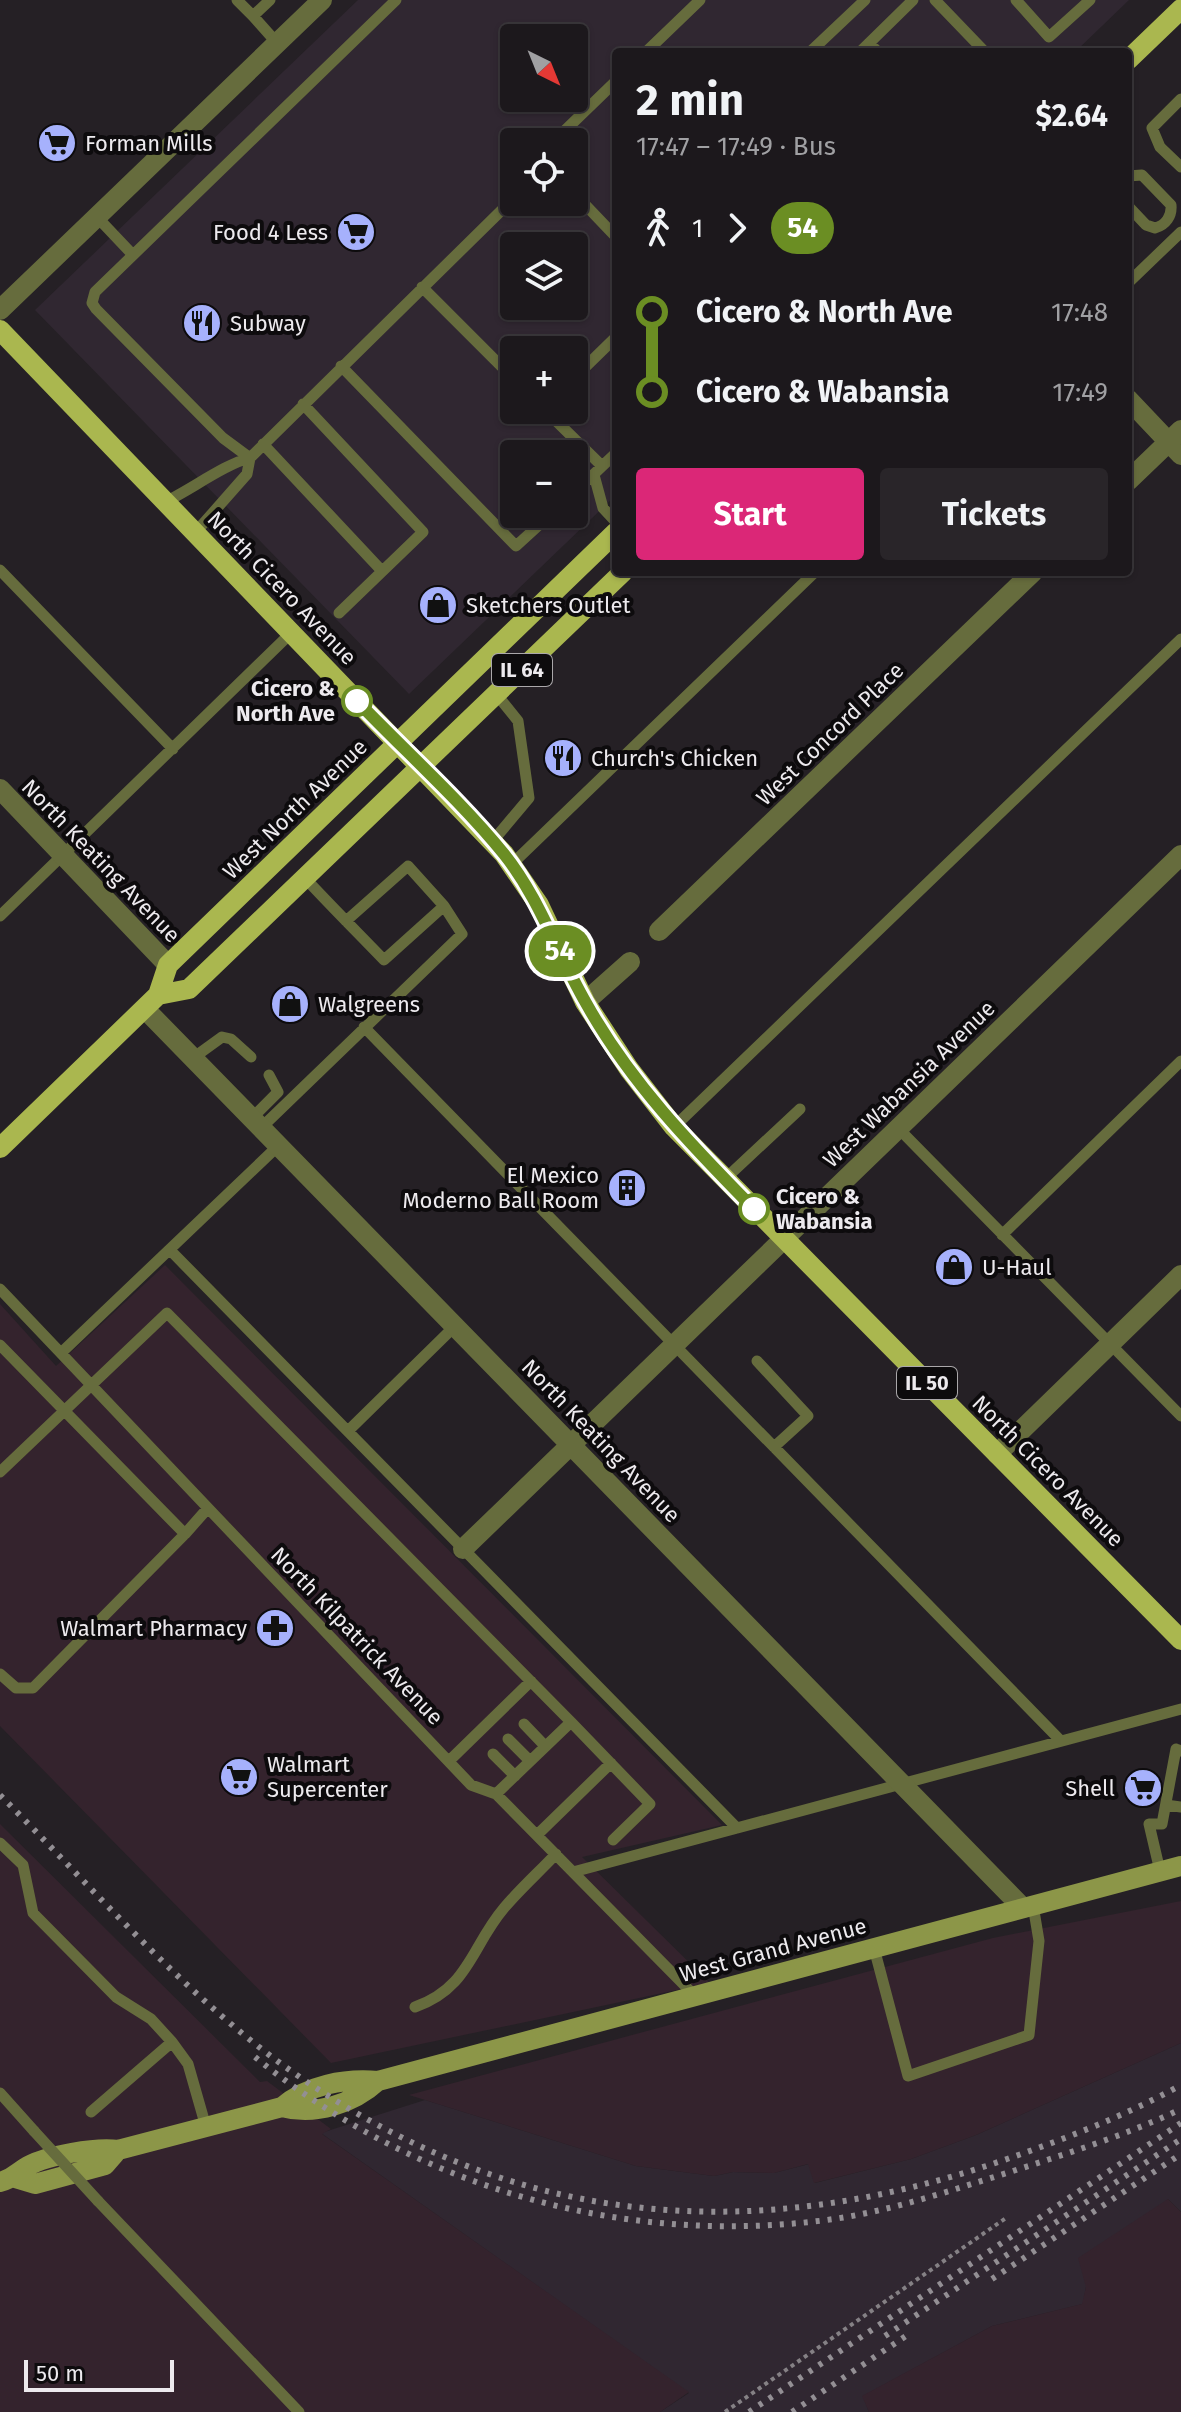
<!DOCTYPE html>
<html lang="en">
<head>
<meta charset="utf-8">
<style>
	:root { --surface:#1c181c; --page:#292529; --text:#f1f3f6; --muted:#a0a0a3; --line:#3a373b; --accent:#db2777 }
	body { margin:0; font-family:"Fira Sans",sans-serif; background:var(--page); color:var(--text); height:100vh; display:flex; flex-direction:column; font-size:30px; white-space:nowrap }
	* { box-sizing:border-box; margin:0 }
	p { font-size:26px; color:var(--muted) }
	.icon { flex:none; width:44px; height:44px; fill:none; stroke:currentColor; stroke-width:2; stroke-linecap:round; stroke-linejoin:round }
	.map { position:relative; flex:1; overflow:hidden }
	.details { position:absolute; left:612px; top:48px; width:520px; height:528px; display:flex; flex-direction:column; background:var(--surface); border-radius:8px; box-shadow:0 2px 6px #0004,0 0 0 2px var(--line) }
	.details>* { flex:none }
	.badge { padding:0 16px; border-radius:26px; font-size:28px; line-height:52px }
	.needle { width:52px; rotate:137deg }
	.controls { position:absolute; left:500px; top:24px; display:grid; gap:16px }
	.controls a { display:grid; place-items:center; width:88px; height:88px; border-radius:8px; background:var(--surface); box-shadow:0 2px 6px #0004,0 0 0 2px var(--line); font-size:40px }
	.scale { position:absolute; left:24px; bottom:20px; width:150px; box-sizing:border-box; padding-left:8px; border:4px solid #edeaee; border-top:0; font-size:22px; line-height:28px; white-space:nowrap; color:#edeaee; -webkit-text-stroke:6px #0d0b0d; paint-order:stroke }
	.map>.badge { position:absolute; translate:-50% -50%; box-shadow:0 0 0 4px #fff }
	.legs { display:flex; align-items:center; gap:12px; height:88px; padding:0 24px; font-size:26px }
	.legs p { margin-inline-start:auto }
	.overview { display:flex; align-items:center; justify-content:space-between; height:136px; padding:0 24px }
	h1 { font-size:44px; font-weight:700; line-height:60px }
	.action { display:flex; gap:16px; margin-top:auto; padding:16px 24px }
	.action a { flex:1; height:92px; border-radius:8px; background:var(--accent); color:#fff; font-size:32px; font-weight:700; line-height:92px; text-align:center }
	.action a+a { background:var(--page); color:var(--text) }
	ul { padding:0 24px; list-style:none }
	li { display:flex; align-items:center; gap:28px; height:80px; font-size:30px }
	li i { display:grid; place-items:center; width:12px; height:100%; margin:0 10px; background:currentColor }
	li i::after { content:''; width:20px; height:20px; margin:-10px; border:6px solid; border-radius:50%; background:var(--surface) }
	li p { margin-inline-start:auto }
	li:first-child i { background:linear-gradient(#0000 50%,currentColor 0) }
	li:last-child i { background:linear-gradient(currentColor 50%,#0000 0) }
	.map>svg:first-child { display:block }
	.built { fill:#302731; fill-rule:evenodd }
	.industrial { fill:#34232d }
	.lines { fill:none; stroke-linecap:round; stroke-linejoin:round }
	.path { stroke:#858185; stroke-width:4; stroke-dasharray:4 4; stroke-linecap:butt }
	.service { stroke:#666c3d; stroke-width:11 }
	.minor { stroke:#666c3d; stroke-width:20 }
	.secondary { stroke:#8c9648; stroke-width:20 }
	.primary { stroke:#aab74f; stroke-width:20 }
	.rail { stroke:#938f94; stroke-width:6; stroke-dasharray:4 8; stroke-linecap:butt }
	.service-bridge { stroke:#666c3d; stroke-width:11 }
	.line-1-casing { stroke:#fff; stroke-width:18 }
	.line-1 { stroke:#6b8e23; stroke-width:12 }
	.stop-1-dot { fill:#fff; stroke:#6b8e23; stroke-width:4 }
	.labels { text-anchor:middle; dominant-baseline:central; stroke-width:8; stroke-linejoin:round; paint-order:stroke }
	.shield { fill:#0d0b0d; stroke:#aaa7aa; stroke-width:2 }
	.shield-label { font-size:20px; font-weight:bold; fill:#edeaee }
	.poi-label { font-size:22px; fill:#edeaee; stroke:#0d0b0d; text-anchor:start }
	.street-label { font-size:22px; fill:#edeaee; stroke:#0d0b0d }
	.stop-label { font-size:22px; font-weight:bold; fill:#edeaee; stroke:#0d0b0d; text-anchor:end }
</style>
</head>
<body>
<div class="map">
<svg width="1181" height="2412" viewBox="0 0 1181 2412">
	<rect width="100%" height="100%" fill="#252025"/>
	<path class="built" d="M358,0H1129L1075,52H616V495L409,694L35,310ZM514,38H574V98H514ZM514,142H574V202H514ZM514,246H574V306H514ZM514,350H574V410H514ZM514,454H574V514H514Z
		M1181,2043V2212L1168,2199L1086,2287L1083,2304L992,2326L863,2396L869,2412H660L689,2393L321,2133L425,2100L636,2166L714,2176L733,2172L774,2173L809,2164L815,2183L911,2159L976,2135Z"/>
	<path class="industrial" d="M165,1265L722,1825L582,1857L710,1983L331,2063L0,1726V1304L56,1366Z
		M0,1824L260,2082L267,2081L331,2129L322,2134L689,2392L660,2412H0Z
		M1181,1901V2043L976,2135L911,2159L814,2183L808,2164L774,2173L733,2172L714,2176L636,2166L409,2095L993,1938Z
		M1168,2199L1181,2212V2412H869L862,2396L992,2326L1082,2304L1086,2287L1078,2258Z"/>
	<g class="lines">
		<path class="path" d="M725,2412L1006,2218"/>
		<path class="service" d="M237,0L253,16
			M270,0L253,16L277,43
			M935,0L985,52
			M1016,0L1049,37L1090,0
			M869,43L878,52
			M646,52L700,0
			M810,52L865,0
			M860,52L913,0
			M1181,99L1152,128L1160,147L1181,167
			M553,142L616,81
			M1128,176L1142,175L1171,205C1172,216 1166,225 1155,228L1146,225L1128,206
			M574,193L616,237
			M97,217L133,255
			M1128,283L1181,232
			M422,287L514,379
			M341,366L516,546L551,514
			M574,378L616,337
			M303,404L423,532L339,613
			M545,410L602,466
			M263,444L382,571
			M250,458L223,438L96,309L92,303L95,292L396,0
			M594,475L603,508L616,522
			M574,493L616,453
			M165,502C190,490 227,463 250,458L514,198
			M195,533L247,474L250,458
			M0,570L173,749
			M492,842L529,798L518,721L497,695
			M511,865L815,572
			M305,878C331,906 358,933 384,960L444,906L408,866L346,921
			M0,916L291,633
			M364,1027L1060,1740
			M193,1058L222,1037L231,1039L251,1057
			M252,1118L278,1092L269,1075
			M674,1127L1181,639
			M261,1128L462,934L444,906
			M898,1128L1181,1416
			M725,1179L800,1109
			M1002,1235L1181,1061
			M170,1250L737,1828
			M0,1289L471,1785L496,1794L695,1996
			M0,1345L185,1534L33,1688H16L0,1674
			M61,1353L278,1146
			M757,1361L808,1416L774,1447
			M348,1431L455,1326
			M0,1472L167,1313L571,1722L496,1794
			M185,1534L208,1508
			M571,1722L650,1804L613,1840
			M524,1724L545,1746
			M508,1739L530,1761
			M493,1754L515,1776
			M449,1761L531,1681
			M1166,1805L1181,1807
			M537,1835L611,1763
			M0,1843L23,1865L33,1913L116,1997L151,2019L172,2042
			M1160,1871L1149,1824H1162L1176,1749L1181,1751
			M573,1872L1181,1709
			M874,1948L908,2076L1029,2035L1039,1941L1033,1905
			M415,2007C469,1988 471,1947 504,1908C520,1889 539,1872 556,1854
			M0,2093L34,2131
			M91,2112L172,2042L188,2064L206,2127
			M98,2201L299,2412"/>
		<path class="minor" d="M0,310L322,0
			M1128,399L1181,455
			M1128,481L1181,430
			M0,789L168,965
			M659,931L1033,572
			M585,1002L630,962
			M145,1009L1023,1908
			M997,1454L1181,1275
			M463,1549L1181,855"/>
		<path class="secondary" d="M282,2107C315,2116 353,2104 378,2081
			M15,2178L35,2184L105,2165L118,2150
			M0,2182C13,2179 17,2172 28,2166C48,2155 96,2147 118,2150L282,2107C307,2085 345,2078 378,2081L1181,1866"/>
		<path class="primary" d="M1128,60L1181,9
			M0,330L504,854L539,905L585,1002L629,1069L674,1127L1181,1640
			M158,995L189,989L623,572
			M0,1148L158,995L168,965L616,532"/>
		<path class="rail" d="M0,1795C92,1887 188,1999 294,2073C516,2229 754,2247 1007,2159C1067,2138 1125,2116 1181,2085
			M255,2057C417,2189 627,2248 834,2219C894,2210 952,2190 1010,2172C1068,2153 1127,2135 1181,2109
			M992,2279L1181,2154
			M885,2336L1181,2139
			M749,2412L1181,2123
			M792,2412L909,2334"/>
		<path class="service-bridge" d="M34,2131L98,2201"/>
	</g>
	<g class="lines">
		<g class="line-1-casing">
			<path id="line-1" d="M357,701C405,751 460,800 504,854C540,899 557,953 586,1003C630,1082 691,1145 754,1209"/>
		</g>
		<use href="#line-1" class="line-1"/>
	</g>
	<defs>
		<g id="supermarket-disc" transform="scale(2)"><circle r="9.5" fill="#a6b1fc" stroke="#0d0b0d"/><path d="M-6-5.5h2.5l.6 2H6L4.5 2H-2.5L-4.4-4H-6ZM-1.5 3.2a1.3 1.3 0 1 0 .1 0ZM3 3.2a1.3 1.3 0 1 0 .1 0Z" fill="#111"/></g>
		<g id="restaurant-disc" transform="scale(2)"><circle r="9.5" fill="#a6b1fc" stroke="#0d0b0d"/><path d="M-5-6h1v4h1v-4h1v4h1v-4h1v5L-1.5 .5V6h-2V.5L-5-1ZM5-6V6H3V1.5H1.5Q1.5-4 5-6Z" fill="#111"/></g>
		<g id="shop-disc" transform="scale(2)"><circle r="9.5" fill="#a6b1fc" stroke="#0d0b0d"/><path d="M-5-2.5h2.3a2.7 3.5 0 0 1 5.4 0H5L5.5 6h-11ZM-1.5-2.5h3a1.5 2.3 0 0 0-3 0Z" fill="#111"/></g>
		<g id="building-disc" transform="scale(2)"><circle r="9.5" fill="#a6b1fc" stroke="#0d0b0d"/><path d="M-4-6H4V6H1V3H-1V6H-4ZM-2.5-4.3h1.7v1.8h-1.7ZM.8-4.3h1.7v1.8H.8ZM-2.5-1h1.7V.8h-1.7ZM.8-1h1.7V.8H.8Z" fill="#111"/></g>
		<g id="pharmacy-disc" transform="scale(2)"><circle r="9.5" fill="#a6b1fc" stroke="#0d0b0d"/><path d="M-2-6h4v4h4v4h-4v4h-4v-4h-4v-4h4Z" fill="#111"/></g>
	</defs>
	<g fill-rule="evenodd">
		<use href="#supermarket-disc" x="57" y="143"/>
		<use href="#supermarket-disc" x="356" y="232"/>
		<use href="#restaurant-disc" x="202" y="323"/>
		<use href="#shop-disc" x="438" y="605"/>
		<use href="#restaurant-disc" x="563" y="758"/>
		<use href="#shop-disc" x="290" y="1004"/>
		<use href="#building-disc" x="627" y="1188"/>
		<use href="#shop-disc" x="954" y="1267"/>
		<use href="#pharmacy-disc" x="275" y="1628"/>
		<use href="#supermarket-disc" x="239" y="1777"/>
		<use href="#supermarket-disc" x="1143" y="1788"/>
	</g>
	<g class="stop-1-dot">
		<circle cx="357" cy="701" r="14"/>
		<circle cx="754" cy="1209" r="14"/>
	</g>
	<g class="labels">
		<g class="shield">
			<rect x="492" y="654" width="60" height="32" rx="6"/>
			<rect x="897" y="1367" width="60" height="32" rx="6"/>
		</g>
		<g class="shield-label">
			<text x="522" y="670">IL 64</text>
			<text x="927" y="1383">IL 50</text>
		</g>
		<g class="poi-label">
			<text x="85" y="143">Forman Mills</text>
			<text x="328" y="232" text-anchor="end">Food 4 Less</text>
			<text x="230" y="323">Subway</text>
			<text x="466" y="605">Sketchers Outlet</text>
			<text x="591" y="758">Church's Chicken</text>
			<text x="318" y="1004">Walgreens</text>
			<text x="599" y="1175" text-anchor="end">El Mexico<tspan x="599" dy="25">Moderno Ball Room</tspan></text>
			<text x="982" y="1267">U-Haul</text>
			<text x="247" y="1628" text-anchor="end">Walmart Pharmacy</text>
			<text x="267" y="1764">Walmart<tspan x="267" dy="25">Supercenter</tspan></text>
			<text x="1115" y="1788" text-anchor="end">Shell</text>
		</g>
		<g class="street-label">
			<text transform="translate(282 588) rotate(46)">North Cicero Avenue</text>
			<text transform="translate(830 734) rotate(-44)">West Concord Place</text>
			<text transform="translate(295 809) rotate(-44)">West North Avenue</text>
			<text transform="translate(101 861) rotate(46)">North Keating Avenue</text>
			<text transform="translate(909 1084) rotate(-44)">West Wabansia Avenue</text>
			<text transform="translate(601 1441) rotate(46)">North Keating Avenue</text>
			<text transform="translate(1048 1471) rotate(45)">North Cicero Avenue</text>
			<text transform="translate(357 1636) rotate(46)">North Kilpatrick Avenue</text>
			<text transform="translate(773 1950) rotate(-15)">West Grand Avenue</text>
		</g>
		<g class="stop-label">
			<text x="335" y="688">Cicero &amp;<tspan x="335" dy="25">North Ave</tspan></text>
			<text x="776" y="1196" text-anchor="start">Cicero &amp;<tspan x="776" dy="25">Wabansia</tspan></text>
		</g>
	</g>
</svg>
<div class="controls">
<a><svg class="needle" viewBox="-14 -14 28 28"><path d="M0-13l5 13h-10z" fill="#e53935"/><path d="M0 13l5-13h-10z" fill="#a0a0a3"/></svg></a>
<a><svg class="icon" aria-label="locate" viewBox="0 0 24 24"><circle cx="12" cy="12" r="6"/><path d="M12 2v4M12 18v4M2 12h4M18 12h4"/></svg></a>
<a><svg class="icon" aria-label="layers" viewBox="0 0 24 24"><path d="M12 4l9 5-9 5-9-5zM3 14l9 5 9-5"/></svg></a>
<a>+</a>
<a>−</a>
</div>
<div class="scale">50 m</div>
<b class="badge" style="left:560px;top:951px;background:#6b8e23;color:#fff">54</b>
<section class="details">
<div class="overview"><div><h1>2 min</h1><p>17:47 – 17:49 · Bus</p></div><b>$2.64</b></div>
<div class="legs"><svg class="icon" aria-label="walk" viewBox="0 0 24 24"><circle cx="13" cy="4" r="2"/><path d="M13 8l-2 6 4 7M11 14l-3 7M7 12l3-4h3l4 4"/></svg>1<svg class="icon" aria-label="forward" viewBox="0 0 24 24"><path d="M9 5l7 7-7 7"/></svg><b class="badge" style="background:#6b8e23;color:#fff">54</b></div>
<ul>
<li><i style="color:#6b8e23"></i><b>Cicero &amp; North Ave</b><p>17:48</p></li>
<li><i style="color:#6b8e23"></i><b>Cicero &amp; Wabansia</b><p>17:49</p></li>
</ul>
<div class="action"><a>Start</a><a>Tickets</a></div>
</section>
</div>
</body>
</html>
